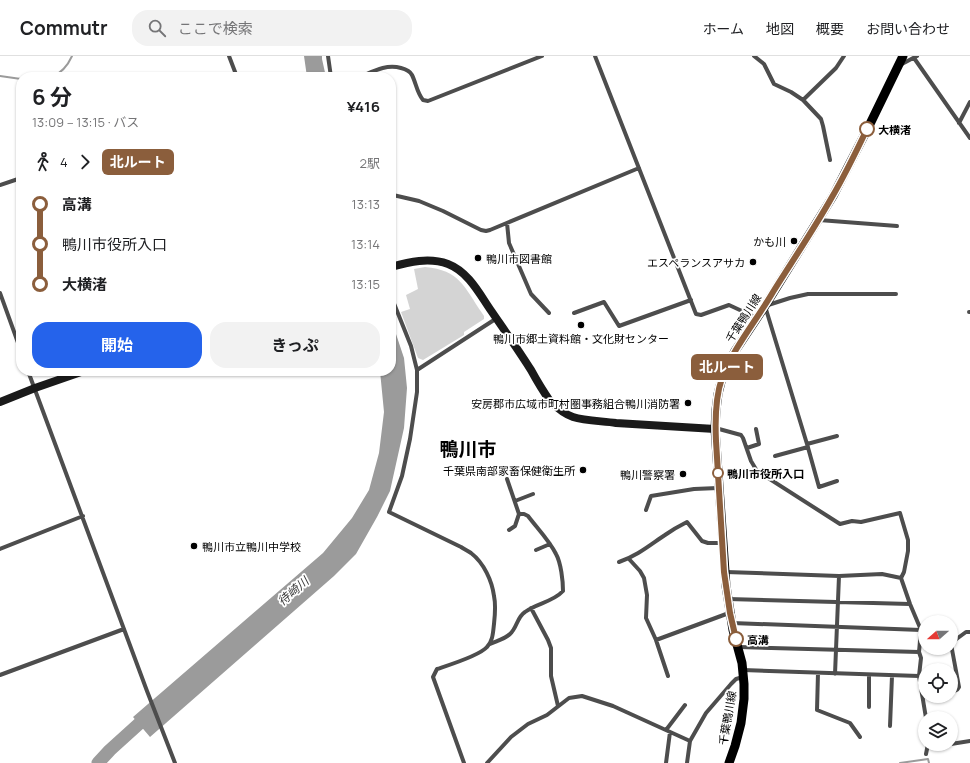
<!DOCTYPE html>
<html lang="ja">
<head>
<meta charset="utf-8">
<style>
	:root { --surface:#fff; --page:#f2f2f2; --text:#202124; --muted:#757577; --line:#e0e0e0; --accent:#2563eb }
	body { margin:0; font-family:Manrope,"Noto Sans JP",sans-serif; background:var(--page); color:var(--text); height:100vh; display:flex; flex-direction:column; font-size:15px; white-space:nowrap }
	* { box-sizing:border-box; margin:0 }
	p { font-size:13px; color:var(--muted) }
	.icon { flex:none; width:22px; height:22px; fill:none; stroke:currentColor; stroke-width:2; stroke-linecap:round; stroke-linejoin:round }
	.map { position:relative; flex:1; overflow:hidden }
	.panel { position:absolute; left:16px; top:16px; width:380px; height:304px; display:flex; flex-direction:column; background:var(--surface); border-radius:16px; box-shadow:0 1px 3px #0004 }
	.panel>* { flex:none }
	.badge { padding:0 8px; border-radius:6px; font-size:14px; line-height:26px }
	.needle { width:26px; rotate:249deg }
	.fabs { position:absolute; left:918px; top:559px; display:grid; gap:8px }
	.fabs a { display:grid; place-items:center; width:40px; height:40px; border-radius:50%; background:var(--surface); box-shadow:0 1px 3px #0004; font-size:20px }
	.map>.badge { position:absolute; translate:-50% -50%; box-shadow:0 0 0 2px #fff }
	.legs { display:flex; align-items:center; gap:6px; height:44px; padding:0 16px; font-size:13px }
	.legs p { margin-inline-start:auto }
	.headline { display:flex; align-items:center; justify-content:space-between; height:68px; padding:0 16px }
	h1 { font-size:22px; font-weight:700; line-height:30px }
	.action { display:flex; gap:8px; margin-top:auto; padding:8px 16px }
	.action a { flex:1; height:46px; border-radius:16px; background:var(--accent); color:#fff; font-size:16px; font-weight:700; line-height:46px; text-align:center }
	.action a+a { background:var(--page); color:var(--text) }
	ul { padding:0 16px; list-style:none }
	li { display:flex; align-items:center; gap:14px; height:40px; font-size:15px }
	li i { display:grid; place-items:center; width:6px; height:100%; margin:0 5px; background:currentColor }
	li i::after { content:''; width:10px; height:10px; margin:-5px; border:3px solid; border-radius:50%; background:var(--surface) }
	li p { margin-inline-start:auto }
	li:first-child i { background:linear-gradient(#0000 50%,currentColor 0) }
	li:last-child i { background:linear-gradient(currentColor 50%,#0000 0) }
	header { display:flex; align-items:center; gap:24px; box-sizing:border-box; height:56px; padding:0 20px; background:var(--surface); border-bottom:1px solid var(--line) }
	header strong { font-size:19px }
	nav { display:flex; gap:22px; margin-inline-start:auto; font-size:14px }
	.search { width:280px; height:36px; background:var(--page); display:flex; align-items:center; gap:10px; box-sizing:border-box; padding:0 14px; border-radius:16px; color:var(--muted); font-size:15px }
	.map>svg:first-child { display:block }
	.green { fill:#d4d4d4 }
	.water { fill:#9b9b9b }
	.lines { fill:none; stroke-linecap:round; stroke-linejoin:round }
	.stream { stroke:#9b9b9b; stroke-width:2 }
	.river { stroke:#9b9b9b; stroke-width:13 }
	.street { stroke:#4d4d4d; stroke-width:4 }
	.secondary { stroke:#1a1a1a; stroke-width:8 }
	.primary { stroke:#000; stroke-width:9 }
	.line-1-casing { stroke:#fff; stroke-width:9 }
	.line-1 { stroke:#8b5e3c; stroke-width:6 }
	.stop-1-dot { fill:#fff; stroke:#8b5e3c; stroke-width:2 }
	.poi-dot { fill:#000; stroke:#fff; stroke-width:1.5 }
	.labels { text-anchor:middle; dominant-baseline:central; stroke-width:3.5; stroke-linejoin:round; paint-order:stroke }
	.stop-label { font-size:11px; font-weight:bold; fill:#000; stroke:#fff; text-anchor:start }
	.poi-label { font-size:11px; fill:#000; stroke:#fff; text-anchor:end }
	.street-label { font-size:11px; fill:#000; stroke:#fff }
	.water-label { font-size:12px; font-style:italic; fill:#3c3c3c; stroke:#fff }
	.town-label { font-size:19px; font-weight:bold; fill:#000; stroke:#fff }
</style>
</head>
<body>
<header>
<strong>Commutr</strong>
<div class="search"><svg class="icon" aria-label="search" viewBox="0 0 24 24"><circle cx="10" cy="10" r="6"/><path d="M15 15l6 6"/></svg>ここで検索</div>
<nav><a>ホーム</a><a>地図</a><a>概要</a><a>お問い合わせ</a></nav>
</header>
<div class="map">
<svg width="970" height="707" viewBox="0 0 970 707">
	<rect width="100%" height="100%" fill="#fff"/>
	<path class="green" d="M425,211C460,214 464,231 482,257L484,260V263L464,276V279L423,304L418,302L401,256L410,253L406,239L418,233L414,213Z"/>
	<path class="water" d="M304,0H322V3L326,21H307Z
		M391,263L404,302L407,332L404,372L390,435L377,461L356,498L334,520L150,681L133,661L323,497L352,462L369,434L379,397L384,356L380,315H391Z"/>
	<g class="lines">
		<path class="stream" d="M0,20L21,23
			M52,21C61,17 68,9 72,0
			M900,707L928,703L929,707"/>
		<path class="river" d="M98,707L110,694L152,656"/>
		<path class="street" d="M229,0L237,21
			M328,0L331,21
			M595,0L696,258L701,259L729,249L757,262
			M754,0L764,8L774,28L791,36L803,44L821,63L823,70L830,104
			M914,2L970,82
			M900,9L917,0
			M293,21L295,20V21
			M360,21C374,15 386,8 401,12C405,13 410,15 412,19C416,27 417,37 423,44L428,45L542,0
			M803,44L836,12L844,0
			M959,67L970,46
			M393,91V139
			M0,129L21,122
			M391,140L393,139L419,145L443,155L481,174L486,175L490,174L639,112
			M819,164L897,170
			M507,167L509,187L531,238L549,257
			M0,237L21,295
			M391,240L411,290L417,314V336L410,383L402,420L389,456L461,491C464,493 468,495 471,497C484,507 492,525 494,540C496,549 495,559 494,568C493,576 493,585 487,591C479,600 449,609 437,613L433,621L464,707
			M969,256H970
			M574,257L604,246L619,270L691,244
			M417,314L497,262
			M28,315L147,635L175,707
			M715,373H719L741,379L743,382L751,405L757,415L840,468L852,465L861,466L900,457L908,484V495L904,516L901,522L910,548L921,574L919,596L921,602L919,620L926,662
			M807,388L837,380
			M747,392L759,388L756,373
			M775,400L808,391
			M507,423L519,458L515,470L509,474
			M837,425L819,431L807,388L765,250L790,242L808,238H896
			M515,445L533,438
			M646,454L651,440L694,433L718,432
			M0,493L83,460
			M536,494L550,488
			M629,503L640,515L644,522L647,539L646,562L656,584L668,620
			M619,506C637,500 650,489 665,479C672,474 679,470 687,466L702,485L708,487H722
			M726,516L839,520L882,518L901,522
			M728,543L910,548
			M531,552L548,584L551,592V620L558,650
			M732,567L921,574
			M656,584L729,557
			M951,587L966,576H970
			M490,588C496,585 505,583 510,578C517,572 517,561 525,556C537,547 553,546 563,535C563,525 561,507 556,498C549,484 537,472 528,460L524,458H519
			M951,588L959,631C957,635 955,635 951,635
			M739,591L919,596
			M743,614L919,620
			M818,617L817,654L850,667L860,681
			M835,618L839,520
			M0,619L124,573
			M869,651V619
			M890,670L892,620
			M666,674L685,649
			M951,688L970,685
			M928,691L948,688
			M926,698L928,688
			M487,707L511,681L528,668L547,659L569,642L582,640L613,650L690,685
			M666,707L670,676
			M687,707L690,685L706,657L731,628L736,623L743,621"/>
		<path class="secondary" d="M391,211C409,206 429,201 448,208C469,216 480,239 492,256C505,275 519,295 531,314C537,325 543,335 550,345C557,352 564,358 573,361C585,365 603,365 616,367C649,369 682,371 715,373
			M0,346L35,332L84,315"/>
		<path class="primary" d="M729,707L735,690L741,667L744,643V628L742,607L733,574L726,530L715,373L716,354L718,338L722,322L728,309L735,295L765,250L833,140L869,70L903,0"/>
	</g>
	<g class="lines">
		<g class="line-1-casing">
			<path id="line-1" d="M736,583L730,557L724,516L716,385C715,364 715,342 722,322C734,291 756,265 773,236C793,204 814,173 832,141C845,119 856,96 867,73"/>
		</g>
		<use href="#line-1" class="line-1"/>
	</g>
	<g class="stop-1-dot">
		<circle cx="867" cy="73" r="7"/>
		<circle cx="718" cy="417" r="5"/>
		<circle cx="736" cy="583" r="7"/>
	</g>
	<g class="poi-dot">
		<circle cx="794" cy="185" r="4"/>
		<circle cx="478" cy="202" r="4"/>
		<circle cx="753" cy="206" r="4"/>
		<circle cx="581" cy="269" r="4"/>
		<circle cx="688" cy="347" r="4"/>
		<circle cx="583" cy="414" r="4"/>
		<circle cx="683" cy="418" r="4"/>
		<circle cx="194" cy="490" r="4"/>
	</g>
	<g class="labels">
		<g class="stop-label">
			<text x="878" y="73">大横渚</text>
			<text x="727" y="417">鴨川市役所入口</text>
			<text x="747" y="583">高溝</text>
		</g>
		<g class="poi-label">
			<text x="786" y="185">かも川</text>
			<text x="486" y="202" text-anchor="start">鴨川市図書館</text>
			<text x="745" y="206">エスペランスアサカ</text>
			<text x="581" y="282" text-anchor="middle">鴨川市郷土資料館・文化財センター</text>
			<text x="680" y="347">安房郡市広域市町村圏事務組合鴨川消防署</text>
			<text x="575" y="414">千葉県南部家畜保健衛生所</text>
			<text x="675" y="418">鴨川警察署</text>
			<text x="202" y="490" text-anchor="start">鴨川市立鴨川中学校</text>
		</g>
		<g class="street-label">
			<text transform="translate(743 262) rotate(-57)">千葉鴨川線</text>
			<text transform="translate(727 662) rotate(-80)">千葉鴨川線</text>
		</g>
		<g class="water-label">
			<text transform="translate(293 535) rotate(-41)">待崎川</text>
		</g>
		<g class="town-label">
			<text x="468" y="393">鴨川市</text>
		</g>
	</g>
</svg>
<div class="fabs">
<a><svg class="needle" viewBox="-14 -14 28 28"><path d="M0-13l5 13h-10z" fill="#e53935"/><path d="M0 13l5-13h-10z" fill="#757577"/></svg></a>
<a><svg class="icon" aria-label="locate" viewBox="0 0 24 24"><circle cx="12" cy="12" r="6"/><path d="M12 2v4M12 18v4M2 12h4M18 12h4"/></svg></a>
<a><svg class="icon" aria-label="layers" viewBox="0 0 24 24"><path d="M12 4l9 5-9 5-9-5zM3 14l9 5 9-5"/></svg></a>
</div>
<b class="badge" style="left:727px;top:311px;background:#8b5e3c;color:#fff">北ルート</b>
<section class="panel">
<div class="headline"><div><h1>6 分</h1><p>13:09 – 13:15 · バス</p></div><b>¥416</b></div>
<div class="legs"><svg class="icon" aria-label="walk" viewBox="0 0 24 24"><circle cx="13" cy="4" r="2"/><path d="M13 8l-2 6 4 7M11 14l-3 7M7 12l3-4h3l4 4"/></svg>4<svg class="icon" aria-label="forward" viewBox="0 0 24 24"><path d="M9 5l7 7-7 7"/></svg><b class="badge" style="background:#8b5e3c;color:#fff">北ルート</b><p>2駅</p></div>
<ul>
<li><i style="color:#8b5e3c"></i><b>高溝</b><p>13:13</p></li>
<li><i style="color:#8b5e3c"></i><span>鴨川市役所入口</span><p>13:14</p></li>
<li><i style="color:#8b5e3c"></i><b>大横渚</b><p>13:15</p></li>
</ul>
<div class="action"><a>開始</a><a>きっぷ</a></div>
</section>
</div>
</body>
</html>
